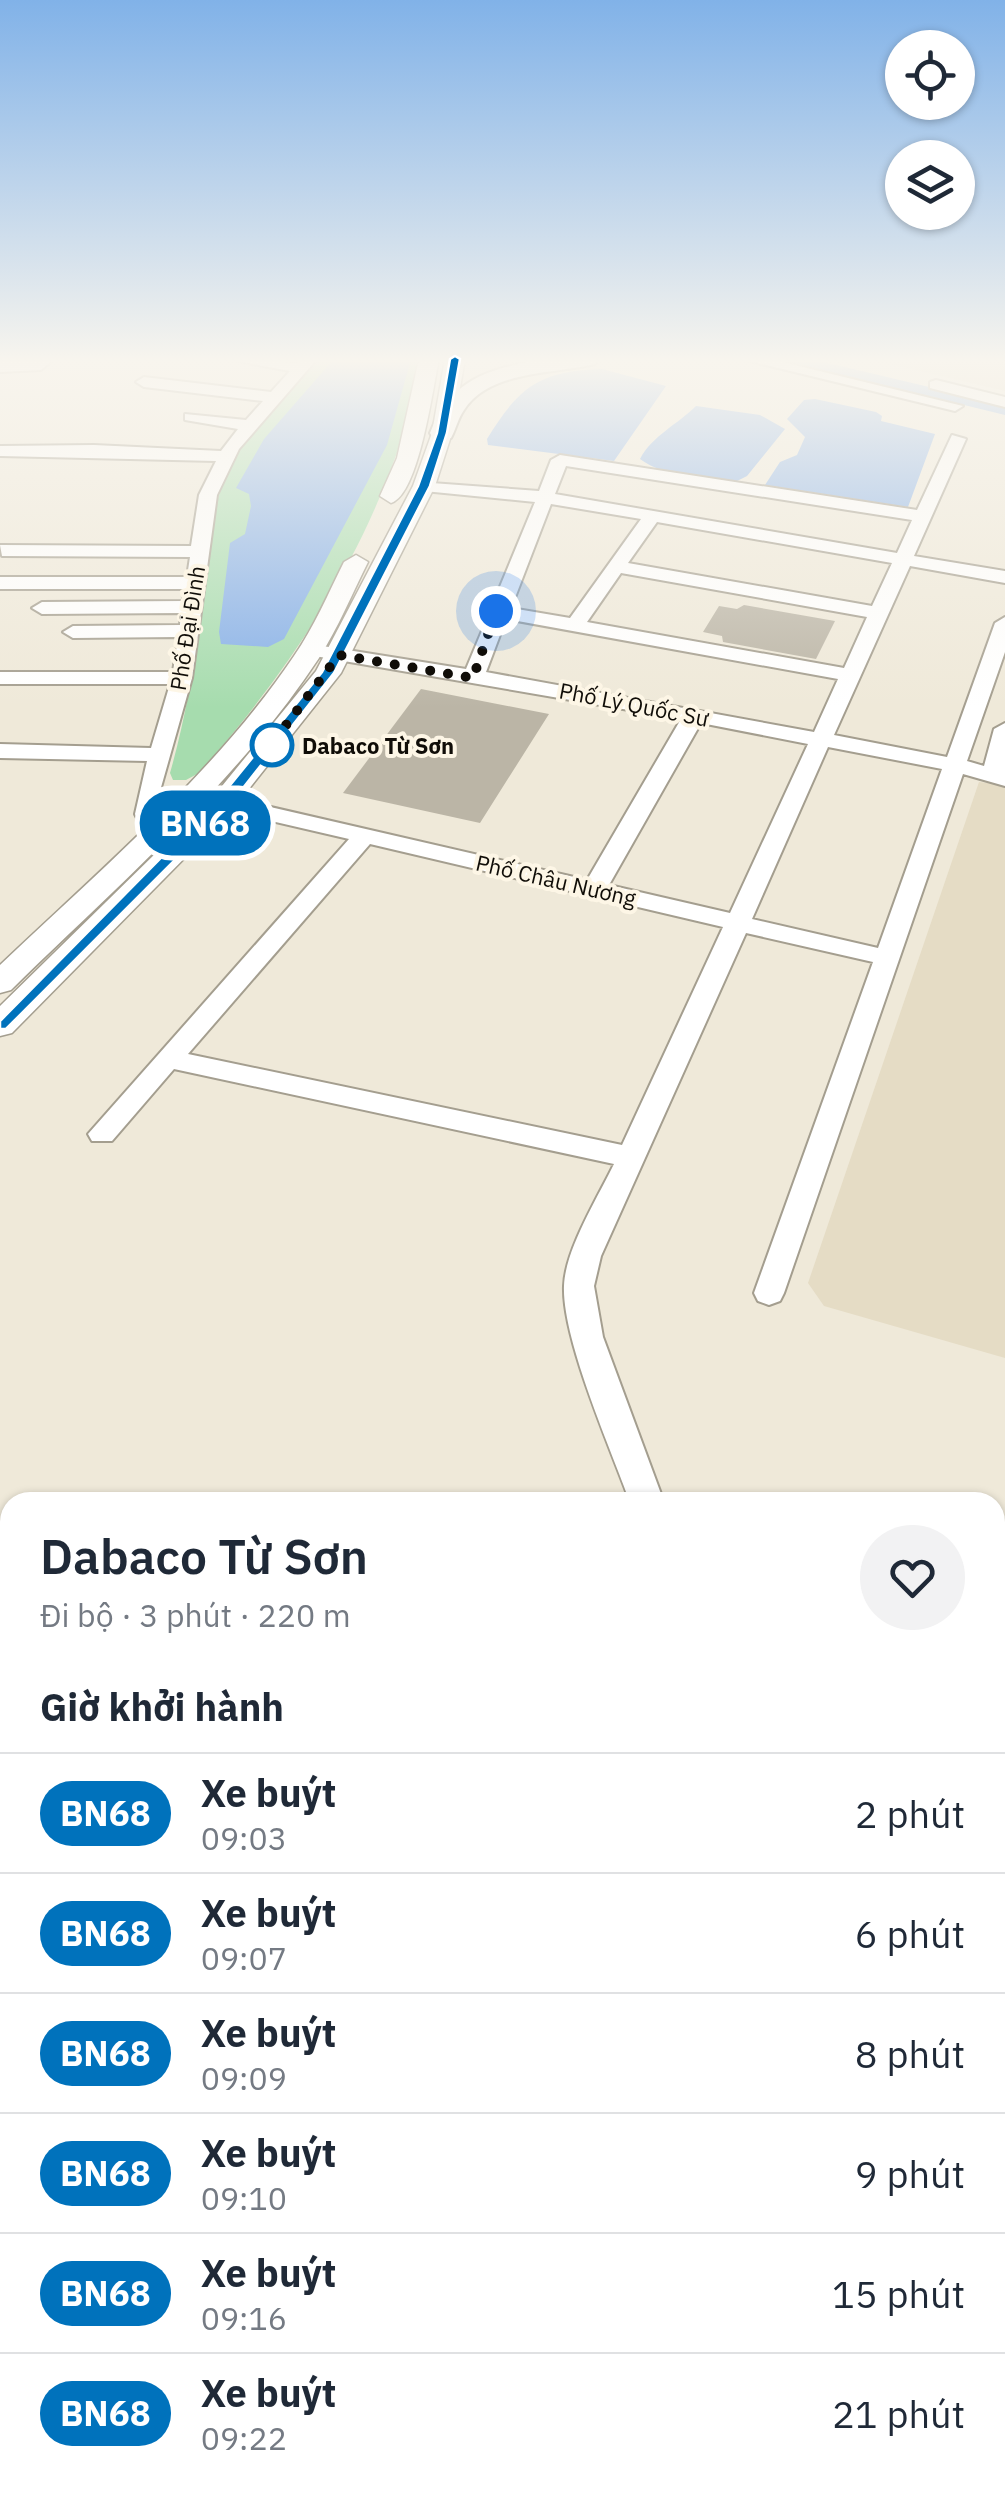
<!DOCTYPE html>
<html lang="vi">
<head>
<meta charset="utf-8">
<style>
	:root { --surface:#fff; --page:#f2f2f3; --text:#1f2937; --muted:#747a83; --line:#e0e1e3 }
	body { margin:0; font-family:"IBM Plex Sans",sans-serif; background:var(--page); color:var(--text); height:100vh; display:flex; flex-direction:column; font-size:38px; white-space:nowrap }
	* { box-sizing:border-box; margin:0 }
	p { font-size:32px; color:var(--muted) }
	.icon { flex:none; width:55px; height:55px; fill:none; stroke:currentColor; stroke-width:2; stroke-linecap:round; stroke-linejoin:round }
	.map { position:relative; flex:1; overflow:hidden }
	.side { position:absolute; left:0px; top:1492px; width:1005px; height:1002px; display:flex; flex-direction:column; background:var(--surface); border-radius:30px 30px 0 0; box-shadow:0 2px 8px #0004 }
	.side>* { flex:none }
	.badge { padding:0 20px; border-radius:32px; font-size:35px; line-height:65px }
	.controls { position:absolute; left:885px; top:30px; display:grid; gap:20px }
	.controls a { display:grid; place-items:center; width:90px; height:90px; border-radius:50%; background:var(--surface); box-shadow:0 2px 8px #0004; font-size:50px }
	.you { position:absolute; width:50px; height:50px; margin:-25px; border:8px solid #fff; border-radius:50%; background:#1a73e8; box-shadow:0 0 0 15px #1a73e833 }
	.map>.badge { position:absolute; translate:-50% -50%; box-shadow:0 0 0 5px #fff }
	h2 { padding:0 40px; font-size:38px; line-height:90px }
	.round { display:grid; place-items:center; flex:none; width:105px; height:105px; border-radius:52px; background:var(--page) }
	.head { display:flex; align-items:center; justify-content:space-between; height:170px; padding:0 40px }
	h1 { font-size:48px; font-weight:600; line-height:75px }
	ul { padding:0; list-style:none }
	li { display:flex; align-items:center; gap:30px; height:120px; padding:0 40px; border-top:2px solid var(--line) }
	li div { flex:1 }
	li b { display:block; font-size:38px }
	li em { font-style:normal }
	li .badge { min-width:110px; font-weight:700; text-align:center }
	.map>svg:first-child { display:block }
	.built { fill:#e5dcc5 }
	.green { fill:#a6dcae }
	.water { fill:#86b0e8 }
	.building { fill:#bbb5a6 }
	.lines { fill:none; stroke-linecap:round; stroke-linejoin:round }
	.minor-casing { stroke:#a49e8f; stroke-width:4 }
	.major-casing { stroke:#a49e8f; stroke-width:3 }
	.highway-casing { stroke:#a49e8f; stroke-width:4 }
	.minor { fill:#fff; fill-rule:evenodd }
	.major { fill:#fff; fill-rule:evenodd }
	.highway { fill:#fff; fill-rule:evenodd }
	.line { fill:#0072bc; stroke:#fff; stroke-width:2.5 }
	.walk { stroke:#100d08; stroke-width:10; stroke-dasharray:0 18 }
	.stop-dot { fill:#fff; stroke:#0072bc; stroke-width:5 }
	.labels { text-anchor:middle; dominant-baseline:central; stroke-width:8; stroke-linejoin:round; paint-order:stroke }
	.far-street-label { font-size:22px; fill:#100d08; stroke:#fdf6e6 }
	.far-stop-label { font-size:22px; font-weight:bold; fill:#100d08; stroke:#fdf6e6; text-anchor:start }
</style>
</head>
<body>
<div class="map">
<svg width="1005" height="2494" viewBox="0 0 1005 2494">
	<rect width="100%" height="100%" fill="#efe9d9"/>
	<path class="built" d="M869,359H1005V391Z
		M979,782L1005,785V1358L824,1306L808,1283Z"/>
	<path class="green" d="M321,359H422C392,517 304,654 199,773L186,780H173L170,773C184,724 193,674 199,622C205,563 208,505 238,451C258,415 292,387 321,359Z
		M0,2059L10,2064V2314L0,2283Z
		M67,2485H396L399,2494H71Z"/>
	<path class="water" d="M334,359H411L387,445L284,639L268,647L221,644L219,632L230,543L245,534L251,506L249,494L236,488L264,439Z
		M776,359H811L1005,405V415Z
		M602,369L666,386L614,461L488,445L487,439C519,387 539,371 602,369Z
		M815,399L876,412L882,416L881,421L935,434L908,507L765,485L780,462L797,455L805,437L787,419L804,400Z
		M696,406L760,415L785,429L747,476L737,481C706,477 665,478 640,459C652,436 678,424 696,406Z
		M0,1633L10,1645V1942L0,1963Z
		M0,2283L10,2314V2485H67L71,2494H0Z"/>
	<path class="building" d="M744,605L835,621L816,659L723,642L722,636L703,632L719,606L737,609Z
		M421,689L549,714L480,823L343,793Z"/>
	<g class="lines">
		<g class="minor-casing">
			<path id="minor" d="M54,359L41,370L0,372V362Z
				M227,359L297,363L301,359H317L239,449L217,495L192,678L158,798L157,814L163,826L193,835L197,840L185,847L146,836L135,814L147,761L0,758V744L151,748L170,684H0V672H173L178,637L73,638L63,632L73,626L180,625L181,613L42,614L32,608L42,602L183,601L185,589H0V577H187L190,557L2,556L0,545L191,546L199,495L216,461L0,456V446L94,445L221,451L238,429L185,420V414L246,420L263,401L144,387L136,382L144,377L271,392L290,371Z
				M741,359H770L963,406L955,411Z
				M936,380L1005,397V407L930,388V382Z
				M952,435L966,439L914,556L1005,571V583L910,566L834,735L947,757L995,623L1005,617V652L967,761L984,766L994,729L1005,723V786L963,774L784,1293L780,1301L769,1305L758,1301L754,1293L873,962L746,933L601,1256L594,1286L603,1337L664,1502H630C611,1449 562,1339 564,1286C565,1250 598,1197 614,1164L174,1069L112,1141H92L88,1134L349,839L215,808L212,803L215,798L223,796L587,880L681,719L303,654V646L310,644L466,669L489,614L486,611L492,606L535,502L424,491L415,486L418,482L539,491L551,460L560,455L917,510ZM566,466L912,520L897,553L555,494ZM551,504L641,519L570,618L511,608ZM657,522L892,563L872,606L628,563ZM621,573L867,617L844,668L587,622ZM506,619L838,679L814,732L486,672ZM701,723L808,744L730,913L609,885ZM828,747L942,769L878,948L752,919ZM370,844L723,927L622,1145L188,1054Z
				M995,2277L1005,2281V2337L995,2333Z"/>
		</g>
		<g class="major-casing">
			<path id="major" d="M419,359H439C433,387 419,495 391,503L380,496L397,458Z
				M445,359H465L452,433L435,486L341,673L233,809L12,1033L0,1036V1006L213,797L316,671L413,486L432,433Z
				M356,555L368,562C352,594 338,628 319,658C236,784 118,885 11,990L0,993V965C102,868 215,773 294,656C314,627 328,594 344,562Z"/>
		</g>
		<g class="highway-casing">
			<path id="highway" d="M542,359H598L595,364C556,374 489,370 464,410C458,418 456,429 451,438H433L430,433C452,378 487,370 542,359Z"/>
		</g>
		<use href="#minor" class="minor"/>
		<use href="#major" class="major"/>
		<use href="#highway" class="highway"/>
	</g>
	<linearGradient id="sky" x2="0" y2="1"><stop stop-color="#81b2e8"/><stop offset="0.51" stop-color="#f8f5ee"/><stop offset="1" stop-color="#f8f5ee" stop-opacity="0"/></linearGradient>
	<rect width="1005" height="708" fill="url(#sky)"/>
	<path class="line" d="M455,356L460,359L447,433L430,486L334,673L228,807L6,1029H0V1021L218,800L322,672L418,486L437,433L450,359Z"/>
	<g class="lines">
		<path class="walk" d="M272,745L268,749L339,655L473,678L496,611"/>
	</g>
	<circle class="stop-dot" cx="272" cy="745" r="20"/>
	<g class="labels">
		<g class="far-street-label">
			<text transform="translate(187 628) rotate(-81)">Phố Đại Đình</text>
			<text transform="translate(634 704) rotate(11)">Phố Lý Quốc Sư</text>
			<text transform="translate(556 880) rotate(13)">Phố Châu Nương</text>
		</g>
		<g class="far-stop-label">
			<text x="302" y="745">Dabaco Từ Sơn</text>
		</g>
	</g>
</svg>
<div class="controls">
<a><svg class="icon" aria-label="locate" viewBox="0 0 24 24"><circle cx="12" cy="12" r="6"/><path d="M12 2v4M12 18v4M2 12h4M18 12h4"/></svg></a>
<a><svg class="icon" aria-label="layers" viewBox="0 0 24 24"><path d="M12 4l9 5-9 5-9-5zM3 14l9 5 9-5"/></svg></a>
</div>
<div class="you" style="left:496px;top:611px"></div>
<b class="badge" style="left:205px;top:823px;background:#0072bc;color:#fff">BN68</b>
<section class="side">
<div class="head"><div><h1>Dabaco Từ Sơn</h1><p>Đi bộ · 3 phút · 220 m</p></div><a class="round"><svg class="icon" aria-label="heart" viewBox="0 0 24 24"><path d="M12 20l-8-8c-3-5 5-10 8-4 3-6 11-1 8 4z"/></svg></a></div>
<h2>Giờ khởi hành</h2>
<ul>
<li><span class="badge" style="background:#0072bc;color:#fff">BN68</span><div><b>Xe buýt</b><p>09:03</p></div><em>2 phút</em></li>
<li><span class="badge" style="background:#0072bc;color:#fff">BN68</span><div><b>Xe buýt</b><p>09:07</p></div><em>6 phút</em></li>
<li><span class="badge" style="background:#0072bc;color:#fff">BN68</span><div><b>Xe buýt</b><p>09:09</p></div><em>8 phút</em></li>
<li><span class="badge" style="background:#0072bc;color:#fff">BN68</span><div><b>Xe buýt</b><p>09:10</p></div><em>9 phút</em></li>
<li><span class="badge" style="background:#0072bc;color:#fff">BN68</span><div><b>Xe buýt</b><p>09:16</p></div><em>15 phút</em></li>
<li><span class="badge" style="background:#0072bc;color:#fff">BN68</span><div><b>Xe buýt</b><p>09:22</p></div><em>21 phút</em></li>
</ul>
</section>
</div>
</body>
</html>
